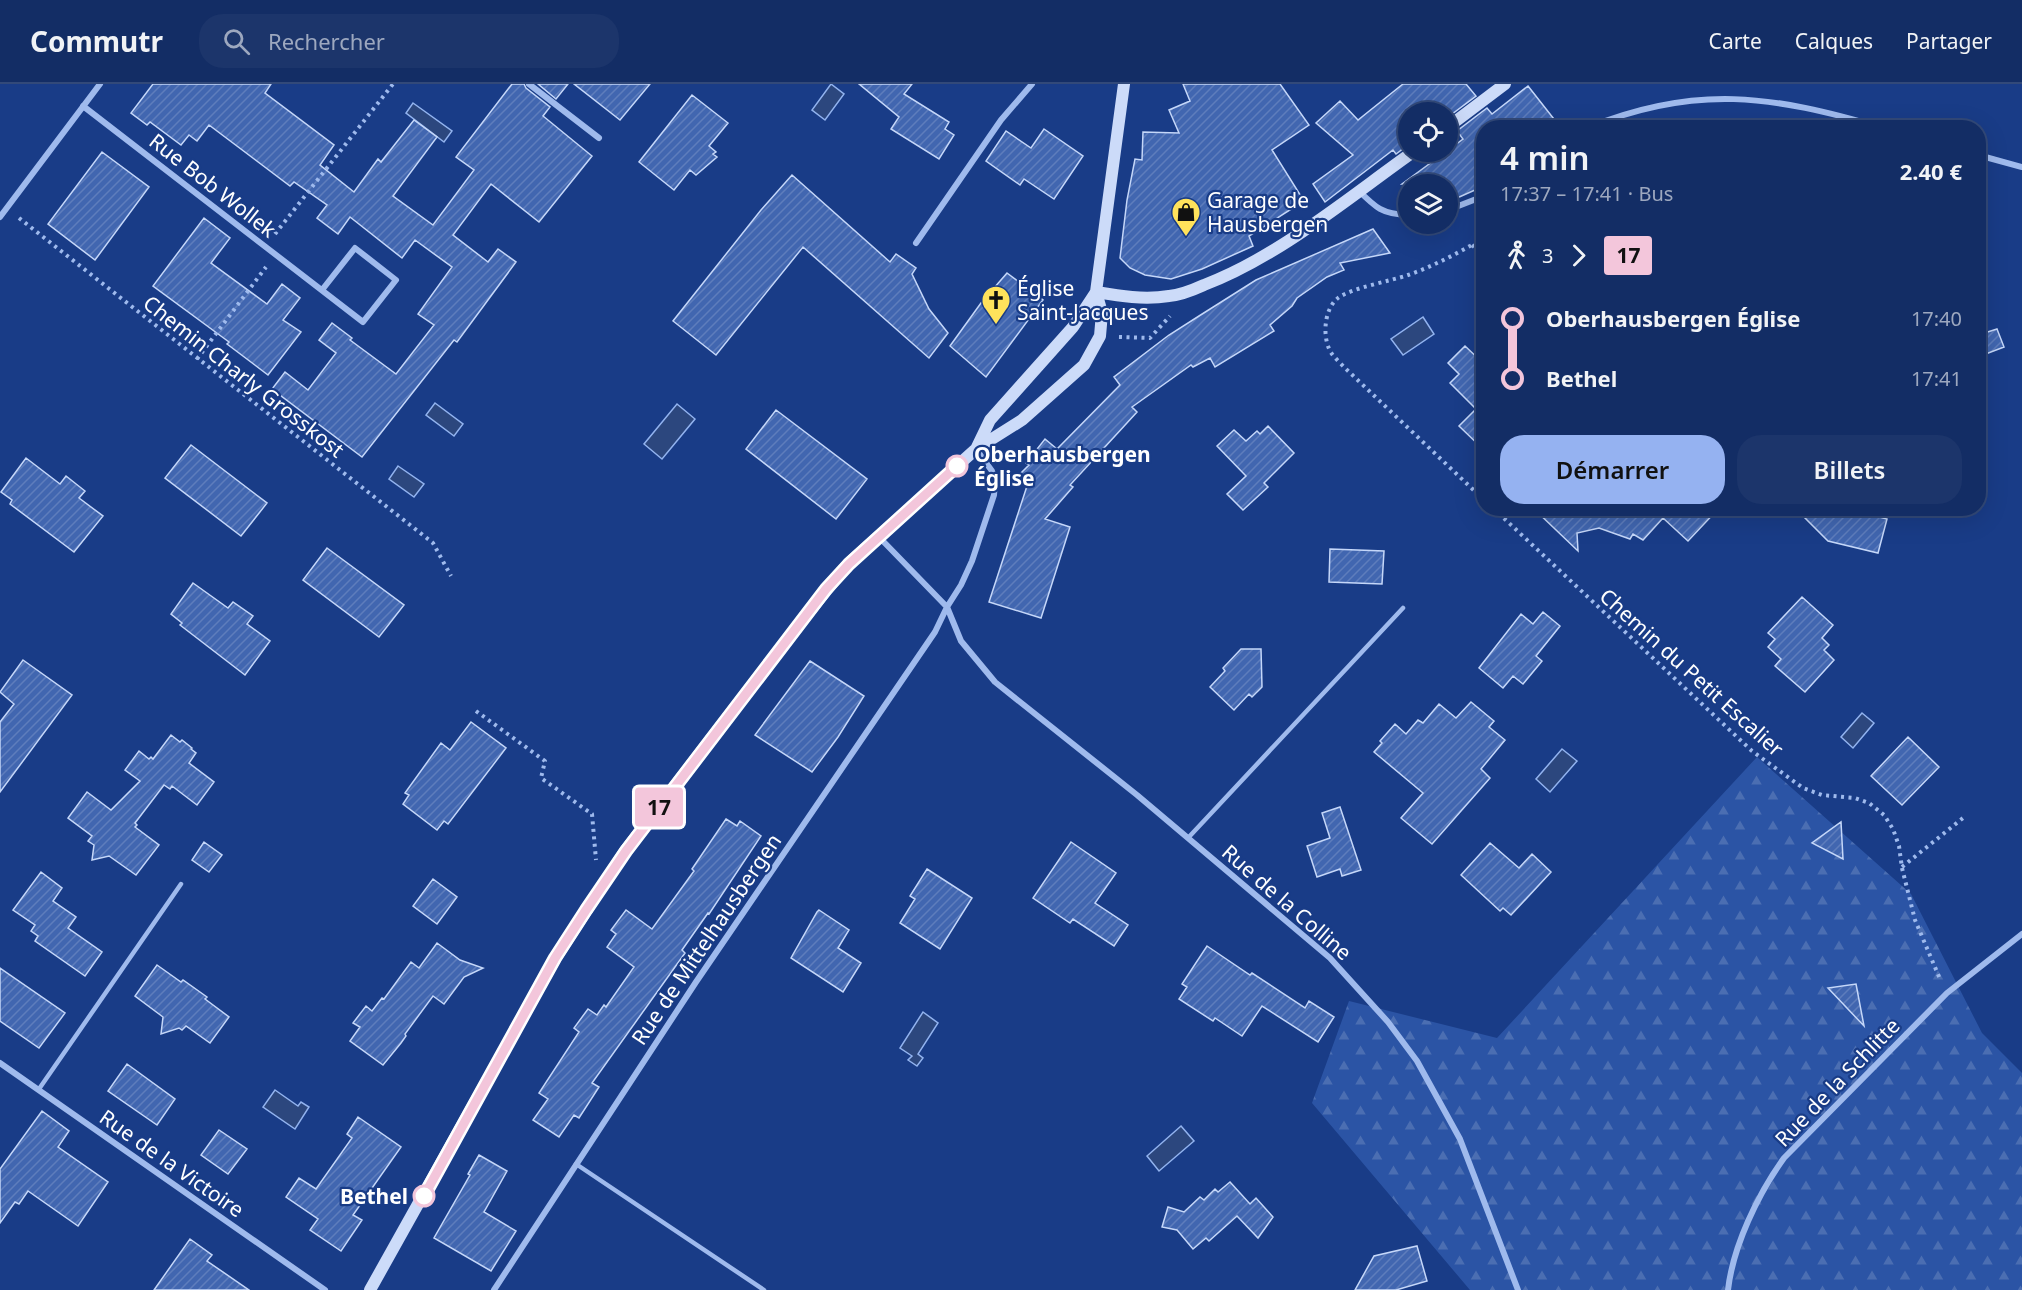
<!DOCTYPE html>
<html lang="fr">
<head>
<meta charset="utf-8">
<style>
	:root { --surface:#132d65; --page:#1c356b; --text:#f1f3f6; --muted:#9da8bf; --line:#324979; --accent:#95b2f1 }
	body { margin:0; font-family:"Noto Sans",sans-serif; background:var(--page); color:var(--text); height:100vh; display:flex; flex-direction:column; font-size:22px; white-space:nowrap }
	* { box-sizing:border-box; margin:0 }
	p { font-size:20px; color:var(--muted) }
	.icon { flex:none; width:33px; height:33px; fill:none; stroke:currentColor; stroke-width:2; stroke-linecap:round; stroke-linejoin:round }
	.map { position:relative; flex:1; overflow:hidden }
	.details { position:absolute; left:1476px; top:36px; width:510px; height:396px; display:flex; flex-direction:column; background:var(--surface); border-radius:24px; box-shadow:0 6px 24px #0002,0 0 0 2px var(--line) }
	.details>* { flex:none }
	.badge { padding:0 12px; border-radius:4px; font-size:21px; line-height:39px }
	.fabs { position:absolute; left:1398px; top:18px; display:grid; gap:12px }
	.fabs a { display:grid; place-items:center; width:60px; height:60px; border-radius:50%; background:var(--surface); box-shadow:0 6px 24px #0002,0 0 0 2px var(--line); font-size:30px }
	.map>.badge { position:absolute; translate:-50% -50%; box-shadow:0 0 0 3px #fff }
	.legs { display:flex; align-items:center; gap:9px; height:66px; padding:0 24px; font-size:20px }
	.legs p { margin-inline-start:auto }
	.overview { display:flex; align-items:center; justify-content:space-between; height:102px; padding:0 24px }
	h1 { font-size:33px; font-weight:600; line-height:45px }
	.primary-button { display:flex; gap:12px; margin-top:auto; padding:12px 24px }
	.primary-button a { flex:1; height:69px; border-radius:24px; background:var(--accent); color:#111; font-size:24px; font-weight:600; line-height:69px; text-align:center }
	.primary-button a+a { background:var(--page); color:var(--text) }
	ul { padding:0 24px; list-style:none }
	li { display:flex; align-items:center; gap:21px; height:60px; font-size:22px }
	li i { display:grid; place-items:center; width:9px; height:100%; margin:0 8px; background:currentColor }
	li i::after { content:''; width:15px; height:15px; margin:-8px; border:4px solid; border-radius:50%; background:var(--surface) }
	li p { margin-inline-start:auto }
	li:first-child i { background:linear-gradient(#0000 50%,currentColor 0) }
	li:last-child i { background:linear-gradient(currentColor 50%,#0000 0) }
	header { display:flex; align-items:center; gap:36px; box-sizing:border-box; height:84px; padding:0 30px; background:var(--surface); border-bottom:2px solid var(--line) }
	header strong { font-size:28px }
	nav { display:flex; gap:33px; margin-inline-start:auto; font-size:21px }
	.search { width:420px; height:54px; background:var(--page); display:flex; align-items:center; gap:15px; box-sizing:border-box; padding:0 21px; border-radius:24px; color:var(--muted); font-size:22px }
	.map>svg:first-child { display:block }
	.forest { fill:url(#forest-firs) }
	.water { fill:#2c477e; stroke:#92b3ef; stroke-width:1.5 }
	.building { fill:url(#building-hatch); stroke:#c5d7f9; stroke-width:1.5 }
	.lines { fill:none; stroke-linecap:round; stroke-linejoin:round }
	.path { stroke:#9fbaed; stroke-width:4; stroke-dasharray:3 4.5; stroke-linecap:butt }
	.lane { stroke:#9fbaed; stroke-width:4.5 }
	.street { stroke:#9fbaed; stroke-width:6 }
	.secondary { stroke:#ccdbf9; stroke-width:12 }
	.line-1-casing { stroke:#fff; stroke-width:14 }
	.line-1 { stroke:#f3c6db; stroke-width:9 }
	.stop-1-dot { fill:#fff; stroke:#f3c6db; stroke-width:3 }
	.labels { text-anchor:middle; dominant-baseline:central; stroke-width:4.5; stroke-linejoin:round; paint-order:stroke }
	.street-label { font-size:21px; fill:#fff; stroke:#193c87 }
	.poi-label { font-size:21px; fill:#fff; stroke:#193c87; text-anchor:start }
	.stop-label { font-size:21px; font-weight:bold; fill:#fff; stroke:#193c87; text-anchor:start }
</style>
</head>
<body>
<header>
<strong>Commutr</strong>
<div class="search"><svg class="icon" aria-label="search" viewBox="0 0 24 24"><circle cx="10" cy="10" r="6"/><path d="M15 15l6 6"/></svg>Rechercher</div>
<nav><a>Carte</a><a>Calques</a><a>Partager</a></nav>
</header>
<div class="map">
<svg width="2022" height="1206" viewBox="0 0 2022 1206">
	<defs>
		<pattern id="forest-firs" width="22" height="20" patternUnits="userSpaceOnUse" patternTransform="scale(1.5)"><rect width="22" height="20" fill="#2b54a5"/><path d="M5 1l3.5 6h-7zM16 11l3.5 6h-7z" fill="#4b6eb2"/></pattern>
		<pattern id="building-hatch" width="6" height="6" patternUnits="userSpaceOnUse" patternTransform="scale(1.5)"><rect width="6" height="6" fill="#4166b0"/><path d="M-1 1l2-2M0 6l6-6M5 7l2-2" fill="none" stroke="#5e7dbc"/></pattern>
	</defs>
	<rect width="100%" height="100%" fill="#193c87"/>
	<path class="forest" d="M1757,673L1911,810L1982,949L2022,989V1206H1470L1312,1019L1349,917L1497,954Z"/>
	<path class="water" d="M831,0L844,10L825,36L812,26Z
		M413,19L452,47L444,58L406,29Z
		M1423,233L1434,250L1403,271L1391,255Z
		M435,319L463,340L454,352L426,331Z
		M677,320L695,335L662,375L644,360Z
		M398,382L424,400L414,413L389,395Z
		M1862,629L1874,639L1853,664L1841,653Z
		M1562,665L1577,677L1550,708L1536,695Z
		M923,928L938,939L918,970L923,974L917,982L908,976L912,972L900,964Z
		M275,1006L298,1022L301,1018L309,1023L295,1045L263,1023Z
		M1181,1042L1194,1057L1159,1087L1147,1072Z"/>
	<path class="building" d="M153,0H271L265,9L334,61L320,81L354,108L378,75L381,78L414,36L437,53L393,112L433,141L474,86L456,73L512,0H524L526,4L550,23L543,32L592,72L539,138L491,100L453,151L488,178L498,165L516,178L457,258L454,256L362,373L272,305L285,288L308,306L336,269L319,256L332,239L352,254L350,256L396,290L434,241L418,230L452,183L415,156L402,174L350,133L338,150L317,134L327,121L294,98L290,102L209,41L197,57L189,51L181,61L150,38L147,41L131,29Z
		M538,0H568L556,15Z
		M574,0H650L620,36Z
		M859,0H912L904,10L949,38L945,45L954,51L939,75L891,45L899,33Z
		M1183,0H1280L1309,41L1272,66L1304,117L1249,152L1253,162L1202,185L1171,195L1145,191L1130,184L1120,174L1127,116L1135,75L1142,76L1143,48L1179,49L1169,26L1190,17Z
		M1403,0H1466L1476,12L1448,33V28H1408V61L1396,70L1393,66L1325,118L1313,100L1353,71L1316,39L1340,17L1358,36Z
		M1528,2L1561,44H1484V102L1448,118V100H1402L1463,55L1457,47L1487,24L1492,30Z
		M692,11L728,39L709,62L716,68L713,70L717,73L696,91L690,86L674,106L639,78Z
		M1044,45L1083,72L1054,115L1024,95L1020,101L986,77L1006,47L1031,64Z
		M102,68L149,103L95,176L48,140Z
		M792,91L890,178L896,170L916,184L912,190L929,225L948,249L929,274L803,163L716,271L673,237L761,126Z
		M204,134L230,154L211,179L267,220L282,200L300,214L283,236L301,248L268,291L227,260L229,258L153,202Z
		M1373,145L1390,169L1340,179L1344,186L1327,193L1297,214L1292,222L1270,241L1274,247L1215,283L1210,274L1193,283L1191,281L1132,323L1137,328L1070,401L1073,403L1045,435L1070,443L1041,534L989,518L1028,399L1019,391L1029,381L1026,379L1045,355L1057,365L1120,301L1114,293L1169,251L1199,232L1256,196Z
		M1007,189L1043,216L986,293L950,262L981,219Z
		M1997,245L2004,263L1978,273V251Z
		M1465,262L1484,280V366L1459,342L1476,325L1450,299L1459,290L1448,279Z
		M776,326L867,395L836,435L746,365Z
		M1268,342L1294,369L1264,399L1268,403L1243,426L1227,410L1246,392L1217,362L1234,346L1246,357L1257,347L1260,350Z
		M191,361L267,419L241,452L165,394Z
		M26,374L60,400L66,392L85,407L79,414L103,432L74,468L10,420L12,416L1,408Z
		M1533,424H1719L1688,457L1663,434L1643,456L1633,450L1630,455L1599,444L1577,449L1578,467Z
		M1795,424H1844L1887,435L1878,469L1828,457Z
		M327,464L404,521L379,553L303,496Z
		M1330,465L1384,467L1382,500L1329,498Z
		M193,499L228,524L233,518L253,532L247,540L270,557L245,591L180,541L182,539L171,530Z
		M1802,513L1833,541L1822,554L1829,561L1824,566L1834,576L1805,608L1775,582L1781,575L1768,563L1775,555L1768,549Z
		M1543,528L1560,542L1536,572L1542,577L1523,600L1513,592L1503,604L1479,584L1521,530L1533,540Z
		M1241,565H1261L1262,603L1252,613L1249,610L1234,626L1210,603L1225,587L1223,584Z
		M23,576L72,611L0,708V638L14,620L0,608Z
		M810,577L864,612L838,653L812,688L755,651Z
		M1471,618L1494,637L1489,643L1505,656L1481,685L1490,694L1432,760L1401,734L1423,709L1374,668L1382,659L1380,657L1395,640L1406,650L1418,636L1423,639L1439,620L1456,634Z
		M471,638L506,664L448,740L444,737L437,746L403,720L409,711L405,709L441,659L450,666Z
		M171,651L180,658L182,656L192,664L191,665L196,669L189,679L214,698L197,721L172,702L170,705L164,701L135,739L137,741L135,743L159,761L136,791L109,772L92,776L94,761L88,757L92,752L68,734L87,708L111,726L140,697L125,686L139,667L149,675L151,673L153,675Z
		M1908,653L1939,683L1902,721L1871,692Z
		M1340,723L1361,786L1342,792L1340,785L1317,793L1307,762L1330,754L1322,729Z
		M726,735L737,742L740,737L761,752L709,830L708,829L682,866L685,869L592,999L599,1003L579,1034L574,1031L559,1053L533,1036L548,1015L539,1009L579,948L574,944L588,925L597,931L604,921L606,923L634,883L607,863L616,850L611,846L626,826L652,845L694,787L692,785Z
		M1841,738L1843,775L1812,759Z
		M204,758L222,771L209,788L192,776Z
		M1071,758L1116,789L1095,819L1128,841L1114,862L1073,835L1070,839L1033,814Z
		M1490,759L1519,784L1532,770L1551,788L1511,831L1503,824L1500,827L1461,791Z
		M927,785L972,814L940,865L900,839L915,815L910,812Z
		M41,788L62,804L53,817L76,833L68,844L102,868L85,892L35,857L38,852L31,847L35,841L13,826Z
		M433,795L457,813L437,840L413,822Z
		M819,826L849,846L838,864L861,879L843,908L791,874L817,828Z
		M437,859L460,876L483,884L464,893L444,920L433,912L405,950L406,952L401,959L383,981L350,957L360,943L353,939L366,922L372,927L382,914L384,915L411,878L419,884Z
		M1207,862L1250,891L1252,889L1305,924L1309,917L1334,933L1318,958L1262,922L1242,952L1215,934L1213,937L1179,915L1187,903L1182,900Z
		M157,881L181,898L183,896L207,913L205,915L229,933L210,959L186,942L182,946L179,944L161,950L163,933L135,912Z
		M0,884L65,929L39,964L0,937Z
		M1856,900L1864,942L1828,904Z
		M127,980L175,1015L157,1041L108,1007Z
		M42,1027L69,1047L58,1063L108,1098L78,1142L28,1107L19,1120L15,1118L0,1139V1085Z
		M358,1033L401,1063L353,1131L362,1136L341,1167L310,1146L318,1135L286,1113L299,1094L316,1105L352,1054L347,1050Z
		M219,1046L247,1065L228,1090L201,1071Z
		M479,1071L507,1087L484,1128L516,1147L491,1187L434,1154L470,1091L468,1090Z
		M1230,1098L1250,1120L1256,1114L1273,1133L1258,1154L1237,1132L1209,1157L1206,1154L1193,1165L1177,1146L1162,1143L1168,1123L1184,1128L1200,1113L1204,1116L1215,1105L1218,1108Z
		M190,1155L212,1171L207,1177L249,1206H154Z
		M1417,1162L1427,1197L1396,1206H1355L1374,1172Z"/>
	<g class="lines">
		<path class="path" d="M19,134L433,459L451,492
			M275,150L393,0
			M1484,154C1460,168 1434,182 1408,191C1391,197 1351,204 1338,214C1323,226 1322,256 1332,270C1336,275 1341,280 1345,284L1484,416
			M1472,161L1484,172
			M1119,253L1150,254L1170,232
			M197,275L266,183
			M1493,424L1752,667L1803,704L1822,711L1855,714L1869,719L1884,731L1893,745L1899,762L1902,784L1915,836L1940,895
			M476,627L545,677L541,694L592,730L596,776
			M1902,783L1963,734"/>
		<path class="lane" d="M1188,754L1403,524
			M39,1005L181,800
			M576,1080L764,1206"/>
		<path class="street" d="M529,0L599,54
			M83,22L363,238L396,196L355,164L322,206
			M1587,44C1695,0 1772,11 1883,44
			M1978,71L2022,83
			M1358,106C1376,124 1382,130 1408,131
			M1448,126L1484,112
			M0,133L100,0
			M916,159L1001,36L1032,0
			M879,453L947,523L961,557L995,598L1137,711L1330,874L1388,938L1417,977L1460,1055L1518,1206
			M0,979L325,1206
			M494,1206L696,898L935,548L947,523L961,501L972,477L994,411L995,397L992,387L976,365
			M1728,1206C1733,1162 1758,1110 1784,1074L1947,909L2022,850"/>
		<path class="secondary" d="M1448,43L1505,0
			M1096,208C1120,212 1144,216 1169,212C1181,211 1193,206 1204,201C1278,173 1348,114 1413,68
			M977,363L990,336L1073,243L1096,208
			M370,1206L555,875L625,767L800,539L848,480L976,365L1022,336L1084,281L1100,252L1102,229L1096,208L1124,0"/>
	</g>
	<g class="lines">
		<g class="line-1-casing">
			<path id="line-1" d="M424,1112L555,874L586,826L626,767L826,505L849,480L957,382"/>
		</g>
		<use href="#line-1" class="line-1"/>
	</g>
	<defs>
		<g id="shop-pin" transform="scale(1.5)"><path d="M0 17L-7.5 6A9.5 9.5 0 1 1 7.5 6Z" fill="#ffe25b" stroke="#193c87"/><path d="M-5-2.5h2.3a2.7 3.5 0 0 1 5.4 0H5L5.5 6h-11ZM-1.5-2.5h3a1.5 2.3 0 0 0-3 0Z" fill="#111"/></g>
		<g id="church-pin" transform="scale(1.5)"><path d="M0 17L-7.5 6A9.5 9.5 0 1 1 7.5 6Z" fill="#ffe25b" stroke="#193c87"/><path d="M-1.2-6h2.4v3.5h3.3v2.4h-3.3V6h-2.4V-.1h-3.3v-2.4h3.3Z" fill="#111"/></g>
	</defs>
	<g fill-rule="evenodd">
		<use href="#shop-pin" x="1186" y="128"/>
		<use href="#church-pin" x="996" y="216"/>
	</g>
	<g class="stop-1-dot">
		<circle cx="957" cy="382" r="10"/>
		<circle cx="424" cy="1112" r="10"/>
	</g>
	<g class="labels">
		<g class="street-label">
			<text transform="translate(213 101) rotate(38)">Rue Bob Wollek</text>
			<text transform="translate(244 292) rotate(38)">Chemin Charly Grosskost</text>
			<text transform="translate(1692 588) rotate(42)">Chemin du Petit Escalier</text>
			<text transform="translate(1287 818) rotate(41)">Rue de la Colline</text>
			<text transform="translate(706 855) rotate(-56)">Rue de Mittelhausbergen</text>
			<text transform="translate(1837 998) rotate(-46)">Rue de la Schlitte</text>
			<text transform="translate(172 1079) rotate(35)">Rue de la Victoire</text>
		</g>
		<g class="poi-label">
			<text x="1207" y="116">Garage de<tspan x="1207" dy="24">Hausbergen</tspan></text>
			<text x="1017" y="204">Église<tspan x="1017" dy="24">Saint-Jacques</tspan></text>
		</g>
		<g class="stop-label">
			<text x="974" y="370">Oberhausbergen<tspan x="974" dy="24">Église</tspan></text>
			<text x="408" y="1112" text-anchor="end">Bethel</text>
		</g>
	</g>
</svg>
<div class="fabs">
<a><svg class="icon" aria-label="locate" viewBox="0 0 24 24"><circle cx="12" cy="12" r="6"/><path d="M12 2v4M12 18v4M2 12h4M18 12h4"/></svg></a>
<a><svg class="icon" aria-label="layers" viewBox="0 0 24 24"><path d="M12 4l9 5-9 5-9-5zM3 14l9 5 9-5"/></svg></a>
</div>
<b class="badge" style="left:659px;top:723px;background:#f3c6db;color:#111">17</b>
<section class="details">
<div class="overview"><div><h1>4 min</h1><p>17:37 – 17:41 · Bus</p></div><b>2.40 €</b></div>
<div class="legs"><svg class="icon" aria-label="walk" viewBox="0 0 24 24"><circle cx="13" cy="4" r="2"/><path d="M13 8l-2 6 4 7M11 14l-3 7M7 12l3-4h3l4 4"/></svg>3<svg class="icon" aria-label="forward" viewBox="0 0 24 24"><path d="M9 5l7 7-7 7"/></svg><b class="badge" style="background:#f3c6db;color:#111">17</b></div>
<ul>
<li><i style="color:#f3c6db"></i><b>Oberhausbergen Église</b><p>17:40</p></li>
<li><i style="color:#f3c6db"></i><b>Bethel</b><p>17:41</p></li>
</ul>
<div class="primary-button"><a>Démarrer</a><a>Billets</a></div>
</section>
</div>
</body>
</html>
